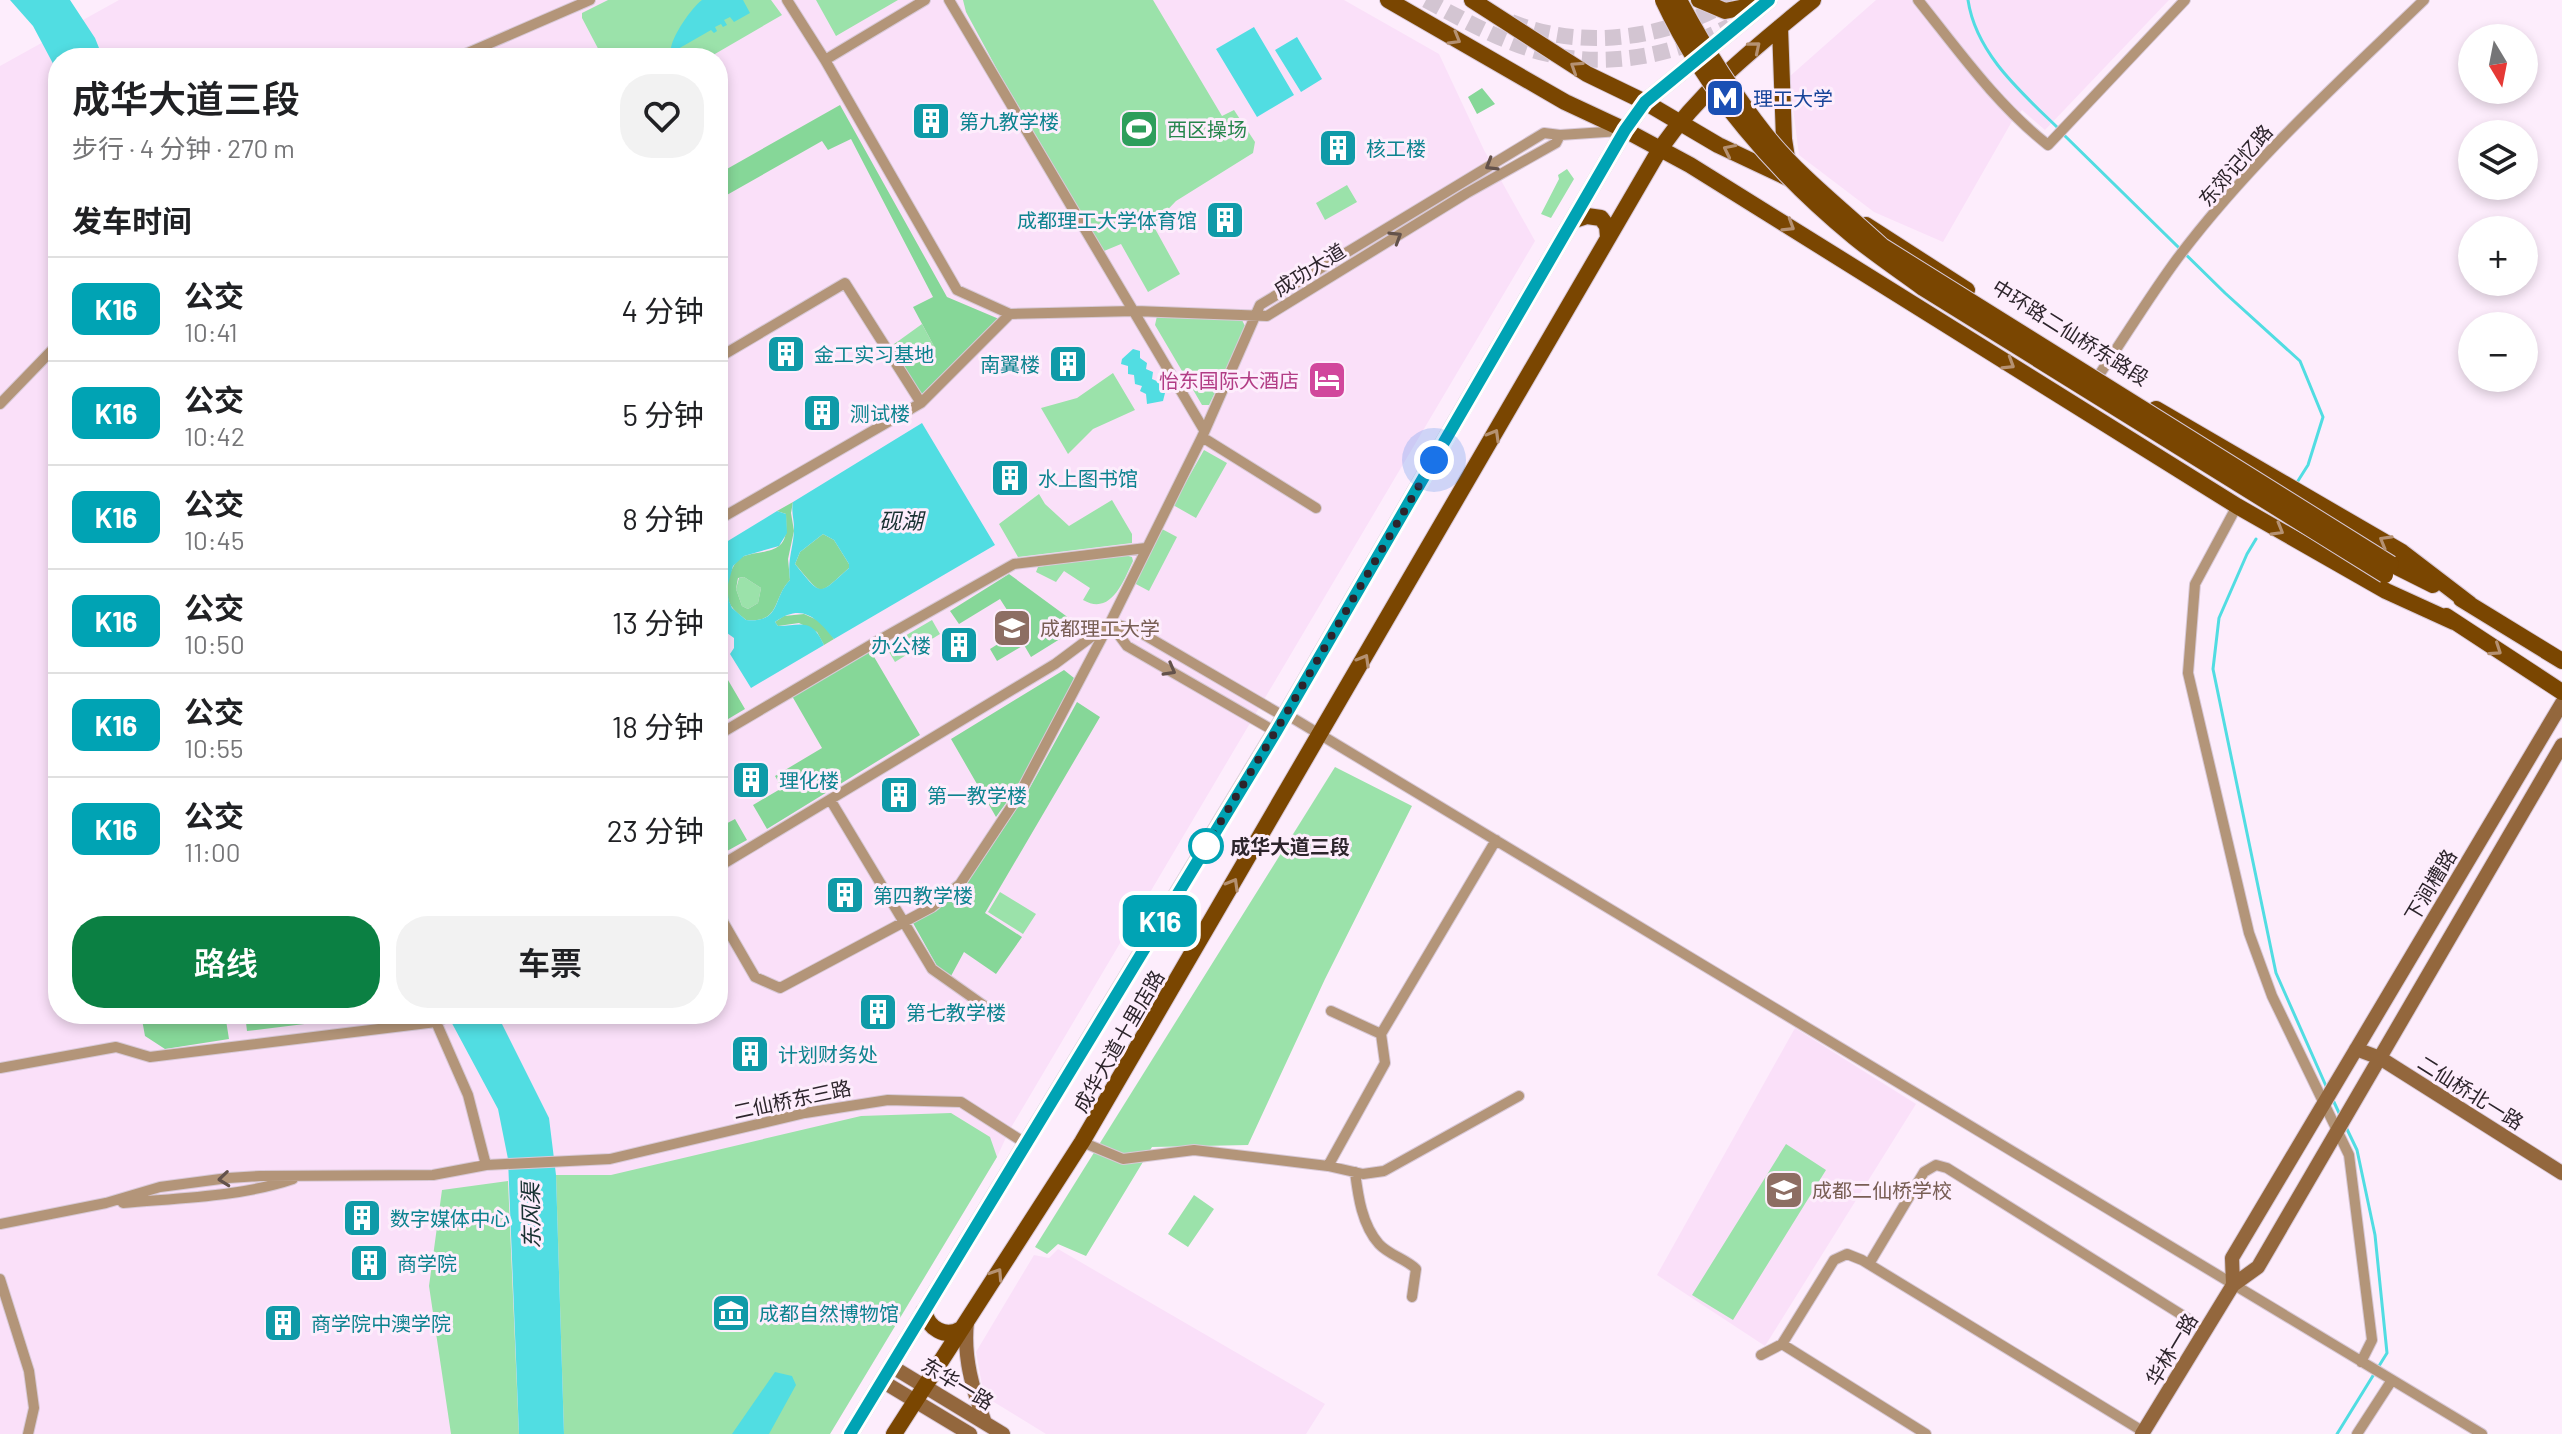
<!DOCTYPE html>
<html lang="zh">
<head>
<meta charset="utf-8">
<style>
	:root { --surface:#fff; --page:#f2f2f2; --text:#202124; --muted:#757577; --line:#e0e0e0; --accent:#0b8043 }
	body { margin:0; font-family:Barlow,"Noto Sans SC",sans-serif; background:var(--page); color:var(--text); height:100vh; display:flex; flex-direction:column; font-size:30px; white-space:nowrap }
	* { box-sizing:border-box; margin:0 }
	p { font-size:26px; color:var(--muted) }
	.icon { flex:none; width:44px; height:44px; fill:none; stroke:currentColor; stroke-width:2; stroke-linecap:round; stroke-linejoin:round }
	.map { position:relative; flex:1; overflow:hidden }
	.sheet { position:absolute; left:48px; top:48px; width:680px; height:976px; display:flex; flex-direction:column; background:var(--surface); border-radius:32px; box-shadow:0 4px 12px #0003 }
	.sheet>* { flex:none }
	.badge { padding:0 16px; border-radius:12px; font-size:28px; line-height:52px }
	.needle { width:52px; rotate:170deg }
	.controls { position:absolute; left:2458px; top:24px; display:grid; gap:16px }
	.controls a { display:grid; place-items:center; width:80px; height:80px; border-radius:50%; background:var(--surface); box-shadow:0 4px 12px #0003; font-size:40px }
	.you { position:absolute; width:40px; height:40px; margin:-20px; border:6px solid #fff; border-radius:50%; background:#1a73e8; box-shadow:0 0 0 12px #1a73e833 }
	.map>.badge { position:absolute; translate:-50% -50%; box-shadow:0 0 0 4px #fff }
	h2 { padding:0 24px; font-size:30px; line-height:72px }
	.round { display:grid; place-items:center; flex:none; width:84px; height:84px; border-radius:32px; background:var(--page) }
	.summary { display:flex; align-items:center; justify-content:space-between; height:136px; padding:0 24px }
	h1 { font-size:38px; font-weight:600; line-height:60px }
	.cta { display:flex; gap:16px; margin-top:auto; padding:16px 24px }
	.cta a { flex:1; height:92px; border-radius:32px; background:var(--accent); color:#fff; font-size:32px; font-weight:600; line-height:92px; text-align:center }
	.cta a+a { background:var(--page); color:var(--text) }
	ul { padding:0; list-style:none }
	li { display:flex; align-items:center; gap:24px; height:104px; padding:0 24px; border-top:2px solid var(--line) }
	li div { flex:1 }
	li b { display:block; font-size:30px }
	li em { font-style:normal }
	li .badge { min-width:88px; font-weight:700; text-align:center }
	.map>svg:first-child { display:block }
	.built { fill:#fae0f9; fill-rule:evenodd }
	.green { fill:#9be2aa }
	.forest { fill:#86d798; fill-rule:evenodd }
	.water { fill:#51dde2; fill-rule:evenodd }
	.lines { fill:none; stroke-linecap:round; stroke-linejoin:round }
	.stream { stroke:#51dde2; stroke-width:3 }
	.primary-tunnel { stroke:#d3c5d2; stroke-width:16; stroke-dasharray:16 8; stroke-linecap:butt }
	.street-casing { stroke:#d8c9d7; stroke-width:12 }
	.secondary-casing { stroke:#d8c9d7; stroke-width:16 }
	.primary-casing { stroke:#d8c9d7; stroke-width:18 }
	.street { stroke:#b39579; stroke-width:10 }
	.secondary { stroke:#93673d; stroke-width:14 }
	.primary { stroke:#7a4601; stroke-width:16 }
	.primary-bridge-casing { stroke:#d8c9d7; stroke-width:18; stroke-linecap:butt }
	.primary-bridge { stroke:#7a4601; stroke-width:16 }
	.oneway { stroke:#b59172 }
	.oneway2 { stroke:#63524b }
	.line-casing { stroke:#fff; stroke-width:18 }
	.line { stroke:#00a3b4; stroke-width:12 }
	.walk { stroke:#2d252c; stroke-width:8; stroke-dasharray:0 14.4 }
	.stop-dot { fill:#fff; stroke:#00a3b4; stroke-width:4 }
	.labels { text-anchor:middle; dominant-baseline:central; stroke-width:6; stroke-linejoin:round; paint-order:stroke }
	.transit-label { font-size:20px; fill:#164399; stroke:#fdedfc; text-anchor:start }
	.culture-label { font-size:20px; fill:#0d838f; stroke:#fdedfc; text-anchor:start }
	.leisure-label { font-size:20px; fill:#27864d; stroke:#fdedfc; text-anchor:start }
	.street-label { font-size:20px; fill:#2d252c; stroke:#fdedfc }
	.hotel-label { font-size:20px; fill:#b23c85; stroke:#fdedfc; text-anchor:end }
	.education-label { font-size:20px; fill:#785e54; stroke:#fdedfc; text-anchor:start }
	.stop-label { font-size:20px; font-weight:bold; fill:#2d252c; stroke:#fdedfc; text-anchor:start }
	.water-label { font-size:22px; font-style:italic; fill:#193132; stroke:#fdedfc }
</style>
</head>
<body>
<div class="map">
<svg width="2562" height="1434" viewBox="0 0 2562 1434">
	<rect width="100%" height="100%" fill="#fdedfc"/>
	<path class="built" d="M119,0H1344L1439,54L1484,150L1535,241L1009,1131L997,1157L830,1434H0V66ZM58,58H718V1014H58Z
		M1876,0H2169L2045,130L2022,110L2011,123L1943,242L1874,212L1799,155L1789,77Z
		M1795,1028L1916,1104L1765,1346L1657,1275Z
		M1058,1249L1325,1404L1306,1434H1046L984,1396L976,1352L1034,1255L1049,1258Z"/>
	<path class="green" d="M608,0H771L782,15L708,58H603L582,18V13Z
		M816,0H898L836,36Z
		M963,0H1153L1222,116L1234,110L1255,142L1253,153L1176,201L1153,225L1180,274L1148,292L1121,244L1104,251L999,73L966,12Z
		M1567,169L1574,179L1551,218L1541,214L1559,179L1558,175Z
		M1347,185L1357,202L1325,220L1316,203Z
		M1157,316L1241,318L1246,328L1209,405H1202L1155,325Z
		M922,324L935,348L909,361L897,342Z
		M1113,373L1135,410L1093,429L1068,454L1041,408L1077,398Z
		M1204,450L1227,463L1196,518L1173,505Z
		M1039,494L1045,504L1069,526L1112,500L1132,534V543L1018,557L999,524Z
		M1162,529L1177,537L1149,591L1134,583Z
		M1121,554L1132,557L1133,561C1123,582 1111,616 1083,600L1090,588L1064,571L1056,582L1036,572L1038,567Z
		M744,577L761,588L758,603L748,609L742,606L736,589L739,578Z
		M932,620L940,634L895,662L886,647Z
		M1335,767L1412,806L1325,979L1248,1145L1152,1147L1086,1256L1058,1244L1047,1254L1035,1247Z
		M1000,892L1036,914L1023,934L988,912Z
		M951,1113L990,1137L997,1157L830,1434H564L556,1175H611L861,1116Z
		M1786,1144L1826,1170L1733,1320L1692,1295Z
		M508,1181L519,1434H451L429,1286L442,1190Z
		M1194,1195L1214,1209L1188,1247L1168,1234Z"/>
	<path class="forest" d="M1482,88L1495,104L1477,114L1468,97Z
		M840,105L947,297L999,319L921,395L891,346L897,342L909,361L935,348L913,307L933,297L851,139L828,150L822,141L718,200V174Z
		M793,502L791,513L794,531L788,559L790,580C772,599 781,623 746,620C742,616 735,612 732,607C722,595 729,562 744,556C755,552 771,553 780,545C788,538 786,524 786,514L777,511ZM744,577L761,588L758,603L748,609L742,606L736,589L738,578Z
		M823,534L834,540L849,564V568C816,597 824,597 795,564L800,552Z
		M1009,574L1077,624L1076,629L1031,657L1024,645L997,661L990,649L1020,630L1000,599L959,624L950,611Z
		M804,614L822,622L834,639L824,645L817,632L799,623L778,626L775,622L784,616Z
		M870,650L920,735L767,829L753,805L782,788L775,776L822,748L792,696Z
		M718,663L745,709L718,725Z
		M1064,670L1074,678C1052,727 1027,775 996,817L951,739Z
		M1077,702L1100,717L985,913L1022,937L996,974L964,952L951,976L937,966L913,923L962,891L1027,793Z
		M735,819L747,840L718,856V828Z
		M141,1014H225L229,1039L165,1049L145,1036Z
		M245,1014H369V1016L247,1031Z"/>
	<path class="water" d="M10,0H70L95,38L103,58H58V73L33,26Z
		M702,0H743L750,13L734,22L730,17L724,20L727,25L723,27L721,24L715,27L717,31L714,33L711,30L671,53C668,41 692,7 702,0Z
		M1254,27L1294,95L1257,117L1216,49Z
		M1297,37L1322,79L1301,92L1275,50Z
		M1133,349L1140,351V358L1147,363L1146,369L1153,372L1152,379L1159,382V390L1165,393L1163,401L1147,404L1146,394L1140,391L1142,386L1135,384L1134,375L1128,374V366L1121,364L1122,359Z
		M922,423L995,545L834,639C817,619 803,602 775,622L778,626C802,625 812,618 824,645L751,688L730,654L734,648V638L727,633L718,634V547L777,511L786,514L787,533L779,546L744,556L733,566L727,588L729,601L732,608L746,620C782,623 772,598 790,580C787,558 794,547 794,528C794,518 791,512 793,502ZM823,534L834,540L849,564V568C818,596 822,597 795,564L800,552Z
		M447,1014H497L549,1118L556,1175L564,1434H519L508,1159L498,1109Z
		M775,1372L792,1376L796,1385L769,1434H732Z"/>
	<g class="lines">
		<path class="stream" d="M1968,0C1976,54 2022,93 2059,129
			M2064,135L2225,293L2300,361L2323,417L2308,465L2296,484
			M2256,539L2247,554L2219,618L2213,669L2276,973L2326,1086
			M2333,1100L2340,1115
			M2337,1434L2387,1353L2375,1235L2357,1150L2345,1125"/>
		<path class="primary-tunnel" d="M1426,0C1460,18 1495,38 1533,50C1597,70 1671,58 1730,26
			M1511,22C1583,51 1667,39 1732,0"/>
		<g class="street-casing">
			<path id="street" d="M787,0L825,60L957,290L1010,314L1135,311L1267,316L1467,193L1556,143L1560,135
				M949,0L1204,430
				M1918,0C1959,51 1996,104 2048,145L2185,0
				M456,58L590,0
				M825,60L925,0
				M718,358L845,283L921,403
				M2099,375C2125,337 2149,297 2177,259C2248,164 2338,83 2424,0
				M0,404L58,344
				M1202,437L1316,508
				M2237,506L2195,584L2188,673L2249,933L2272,996L2349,1155L2372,1340L2361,1362
				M718,520L921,403L1010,314
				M1110,623L1127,646L1276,732
				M1111,623L1136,630L1285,717
				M1286,714L2482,1434
				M718,735L874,643L1014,564L1146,548
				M831,801L932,969L993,1012
				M718,867L1055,664L1110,623L1202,437L1260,305L1544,133L1560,135L1620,131
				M718,913L755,977L780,988L932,907L960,884L1019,795L1107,628
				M1331,1011L1381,1034
				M436,1022L468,1095L486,1165
				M0,1068L116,1047L150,1057L436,1022L453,1014
				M1082,1142L1123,1159L1194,1150L1328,1166L1363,1174L1384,1171L1519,1096
				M1328,1166L1385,1063L1381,1034L1496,840
				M1355,1172C1358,1196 1362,1225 1379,1244C1389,1255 1406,1259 1416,1269L1412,1297
				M123,1203C178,1198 240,1197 293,1179
				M0,1224L106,1203L160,1187L228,1178L260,1176L433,1175L486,1165L610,1159L805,1113L888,1100L961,1102L1025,1143
				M1869,1264L1924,1172L1936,1165L1947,1168L2206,1330
				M0,1279L29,1371L34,1408L28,1434
				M1782,1344L1834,1260L1847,1254L1862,1260L2144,1432
				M1761,1355L1782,1344L1926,1434
				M2357,1434L2392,1380"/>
		</g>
		<g class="secondary-casing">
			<path id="secondary" d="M2356,1049L2380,1058L2562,1173
				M2233,1285L2232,1258L2562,703
				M967,1322C963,1358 973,1390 985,1423
				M891,1366L1003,1434
				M882,1381L970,1434
				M2142,1434L2233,1285L2258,1267L2562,745"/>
		</g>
		<g class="primary-casing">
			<path id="primary" d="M1388,0L1565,102L1625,130L1690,165L2237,506L2386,591L2454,622
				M1472,0L1587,74L1645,102L1718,145L1788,178
				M1699,0L1725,11L1761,4
				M1780,27L1784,139L1788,164
				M1572,221L1587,216L1601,218L1607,226L1608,237
				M1866,225L1967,290
				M2156,409L2402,552L2470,604
				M2391,564L2433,585
				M2461,599L2562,661
				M2446,616L2562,692
				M924,1311C928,1328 945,1339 961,1329
				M850,1434L1286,714L1625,130L1645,102L1769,0
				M894,1434L1082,1142L1660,149C1702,89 1757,46 1813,0"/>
		</g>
		<use href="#street" class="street"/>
		<use href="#secondary" class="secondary"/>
		<use href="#primary" class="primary"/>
		<g class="primary-bridge-casing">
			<path id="primary-bridge" d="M1663,0C1706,92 1776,173 1854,237C1876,255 1900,271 1923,288L2385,575
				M1679,0C1704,47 1733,93 1766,135C1799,176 1843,210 1882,246L2391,564"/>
		</g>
		<use href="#primary-bridge" class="primary-bridge"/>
	</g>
	<defs><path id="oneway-chevron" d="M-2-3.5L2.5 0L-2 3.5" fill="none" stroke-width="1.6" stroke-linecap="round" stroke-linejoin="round" transform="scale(2)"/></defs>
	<g class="oneway">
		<use href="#oneway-chevron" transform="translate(1455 39) rotate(30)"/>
		<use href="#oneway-chevron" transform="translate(1755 47) rotate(-40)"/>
		<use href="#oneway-chevron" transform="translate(1576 67) rotate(-147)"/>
		<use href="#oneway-chevron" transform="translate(1729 150) rotate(-154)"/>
		<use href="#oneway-chevron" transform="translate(1789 226) rotate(32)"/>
		<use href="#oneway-chevron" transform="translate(2009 364) rotate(32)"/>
		<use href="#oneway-chevron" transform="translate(1494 435) rotate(-60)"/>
		<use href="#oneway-chevron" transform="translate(2278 530) rotate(30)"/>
		<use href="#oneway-chevron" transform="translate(2385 541) rotate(-150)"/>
		<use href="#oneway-chevron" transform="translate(2496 650) rotate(34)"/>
		<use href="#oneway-chevron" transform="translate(1364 660) rotate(-60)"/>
		<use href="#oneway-chevron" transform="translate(1233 884) rotate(-60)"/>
		<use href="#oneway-chevron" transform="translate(997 1274) rotate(-57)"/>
	</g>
	<g class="oneway2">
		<use href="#oneway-chevron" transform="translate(1491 165) rotate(149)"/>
		<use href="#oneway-chevron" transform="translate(1396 237) rotate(-32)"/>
		<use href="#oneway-chevron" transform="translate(1170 670) rotate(29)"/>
		<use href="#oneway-chevron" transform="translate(224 1179) rotate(174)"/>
	</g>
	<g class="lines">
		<g class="line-casing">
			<path id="line" d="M850,1434L1276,732L1625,130L1645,102L1769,0"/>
		</g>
		<use href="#line" class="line"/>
		<path class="walk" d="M1206,846L1286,714L1434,460"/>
	</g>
	<defs>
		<g id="metro-square" transform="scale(2)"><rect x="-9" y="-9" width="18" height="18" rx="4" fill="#1a4fb4" stroke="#fdedfc"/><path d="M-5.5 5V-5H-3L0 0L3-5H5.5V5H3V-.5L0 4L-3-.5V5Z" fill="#fff"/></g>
		<g id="building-square" transform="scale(2)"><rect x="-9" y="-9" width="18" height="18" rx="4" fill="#0f9aa8" stroke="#fdedfc"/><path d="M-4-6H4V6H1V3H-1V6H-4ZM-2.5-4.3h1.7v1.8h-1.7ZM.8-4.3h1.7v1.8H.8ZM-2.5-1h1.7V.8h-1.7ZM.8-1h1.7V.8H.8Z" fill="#fff"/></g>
		<g id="stadium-square" transform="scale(2)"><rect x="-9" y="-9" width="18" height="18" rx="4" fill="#2e9e5b" stroke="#fdedfc"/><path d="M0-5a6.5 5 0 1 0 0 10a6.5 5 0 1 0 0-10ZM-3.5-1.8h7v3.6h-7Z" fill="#fff"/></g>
		<g id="hotel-square" transform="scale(2)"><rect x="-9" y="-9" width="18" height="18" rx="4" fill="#d1479c" stroke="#fdedfc"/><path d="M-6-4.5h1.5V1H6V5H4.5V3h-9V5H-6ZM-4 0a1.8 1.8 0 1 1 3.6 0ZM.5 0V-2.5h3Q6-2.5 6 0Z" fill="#fff"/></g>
		<g id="university-square" transform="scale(2)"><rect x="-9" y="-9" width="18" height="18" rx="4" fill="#8d6e63" stroke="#fdedfc"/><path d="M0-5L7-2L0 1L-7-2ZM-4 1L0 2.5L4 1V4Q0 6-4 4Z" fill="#fff"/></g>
		<g id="school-square" transform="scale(2)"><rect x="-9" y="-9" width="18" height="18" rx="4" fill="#8d6e63" stroke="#fdedfc"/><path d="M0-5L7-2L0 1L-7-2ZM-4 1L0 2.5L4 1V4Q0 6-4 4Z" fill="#fff"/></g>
		<g id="museum-square" transform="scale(2)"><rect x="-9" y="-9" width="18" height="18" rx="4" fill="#0f9aa8" stroke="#fdedfc"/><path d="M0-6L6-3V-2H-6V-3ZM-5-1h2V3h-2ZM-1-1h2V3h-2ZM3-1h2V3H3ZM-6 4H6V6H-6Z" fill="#fff"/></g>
	</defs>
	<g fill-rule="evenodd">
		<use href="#metro-square" x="1725" y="98"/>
		<use href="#building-square" x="931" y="121"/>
		<use href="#stadium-square" x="1139" y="129"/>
		<use href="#building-square" x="1338" y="148"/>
		<use href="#building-square" x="1225" y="220"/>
		<use href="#building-square" x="786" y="354"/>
		<use href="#building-square" x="1068" y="364"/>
		<use href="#hotel-square" x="1327" y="380"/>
		<use href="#building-square" x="822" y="413"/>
		<use href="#building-square" x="1010" y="478"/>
		<use href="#university-square" x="1012" y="628"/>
		<use href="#building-square" x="959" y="645"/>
		<use href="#building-square" x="751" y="780"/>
		<use href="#building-square" x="899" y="795"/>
		<use href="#building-square" x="845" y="895"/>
		<use href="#building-square" x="878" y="1012"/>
		<use href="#building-square" x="750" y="1054"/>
		<use href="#school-square" x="1784" y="1190"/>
		<use href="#building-square" x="362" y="1218"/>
		<use href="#building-square" x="369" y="1263"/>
		<use href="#museum-square" x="731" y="1313"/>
		<use href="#building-square" x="283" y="1323"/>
	</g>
	<circle class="stop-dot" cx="1206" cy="846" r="16"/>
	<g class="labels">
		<g class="transit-label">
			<text x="1753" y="98">理工大学</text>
		</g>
		<g class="culture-label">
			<text x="959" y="121">第九教学楼</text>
			<text x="1366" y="148">核工楼</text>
			<text x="1197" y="220" text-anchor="end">成都理工大学体育馆</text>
			<text x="814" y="354">金工实习基地</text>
			<text x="1040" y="364" text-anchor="end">南翼楼</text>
			<text x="850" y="413">测试楼</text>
			<text x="1038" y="478">水上图书馆</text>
			<text x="931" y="645" text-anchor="end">办公楼</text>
			<text x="779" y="780">理化楼</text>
			<text x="927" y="795">第一教学楼</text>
			<text x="873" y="895">第四教学楼</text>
			<text x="906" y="1012">第七教学楼</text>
			<text x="778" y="1054">计划财务处</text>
			<text x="390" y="1218">数字媒体中心</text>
			<text x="397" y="1263">商学院</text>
			<text x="759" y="1313">成都自然博物馆</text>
			<text x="311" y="1323">商学院中澳学院</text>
		</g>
		<g class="leisure-label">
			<text x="1167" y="129">西区操场</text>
		</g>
		<g class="street-label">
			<text transform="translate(2235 165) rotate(-49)">东郊记忆路</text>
			<text transform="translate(1309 269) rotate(-32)">成功大道</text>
			<text transform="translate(2071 332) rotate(32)">中环路二仙桥东路段</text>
			<text transform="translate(2430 885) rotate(-59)">下涧槽路</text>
			<text transform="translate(1118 1041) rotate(-60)">成华大道十里店路</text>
			<text transform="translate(2471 1092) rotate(32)">二仙桥北一路</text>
			<text transform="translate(792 1099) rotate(-12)">二仙桥东三路</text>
			<text transform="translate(2171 1349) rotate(-59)">华林一路</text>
			<text transform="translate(958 1383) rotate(31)">东华一路</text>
		</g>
		<g class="hotel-label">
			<text x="1299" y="380">怡东国际大酒店</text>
		</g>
		<g class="education-label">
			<text x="1040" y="628">成都理工大学</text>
			<text x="1812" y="1190">成都二仙桥学校</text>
		</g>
		<g class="stop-label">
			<text x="1230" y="846">成华大道三段</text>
		</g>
		<g class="water-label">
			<text x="901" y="520">砚湖</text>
			<text transform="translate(530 1216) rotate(-91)">东风渠</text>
		</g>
	</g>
</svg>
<div class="controls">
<a><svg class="needle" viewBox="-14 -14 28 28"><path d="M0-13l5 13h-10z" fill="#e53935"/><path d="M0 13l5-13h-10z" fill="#757577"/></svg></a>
<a><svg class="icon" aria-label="layers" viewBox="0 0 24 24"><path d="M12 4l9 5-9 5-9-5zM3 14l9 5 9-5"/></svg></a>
<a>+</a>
<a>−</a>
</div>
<div class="you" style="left:1434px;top:460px"></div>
<b class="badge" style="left:1160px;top:921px;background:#00a3b4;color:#fff">K16</b>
<section class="sheet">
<div class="summary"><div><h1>成华大道三段</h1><p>步行 · 4 分钟 · 270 m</p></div><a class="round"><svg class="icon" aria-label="heart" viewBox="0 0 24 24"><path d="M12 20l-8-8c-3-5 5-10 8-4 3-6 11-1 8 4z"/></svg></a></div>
<h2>发车时间</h2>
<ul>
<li><span class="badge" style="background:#00a3b4;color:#fff">K16</span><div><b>公交</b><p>10:41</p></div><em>4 分钟</em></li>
<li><span class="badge" style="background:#00a3b4;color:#fff">K16</span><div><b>公交</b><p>10:42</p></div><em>5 分钟</em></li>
<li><span class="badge" style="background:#00a3b4;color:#fff">K16</span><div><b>公交</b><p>10:45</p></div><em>8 分钟</em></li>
<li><span class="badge" style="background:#00a3b4;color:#fff">K16</span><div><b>公交</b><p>10:50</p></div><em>13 分钟</em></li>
<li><span class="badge" style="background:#00a3b4;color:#fff">K16</span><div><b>公交</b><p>10:55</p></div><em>18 分钟</em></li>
<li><span class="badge" style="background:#00a3b4;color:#fff">K16</span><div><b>公交</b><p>11:00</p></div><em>23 分钟</em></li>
</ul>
<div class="cta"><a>路线</a><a>车票</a></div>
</section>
</div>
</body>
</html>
